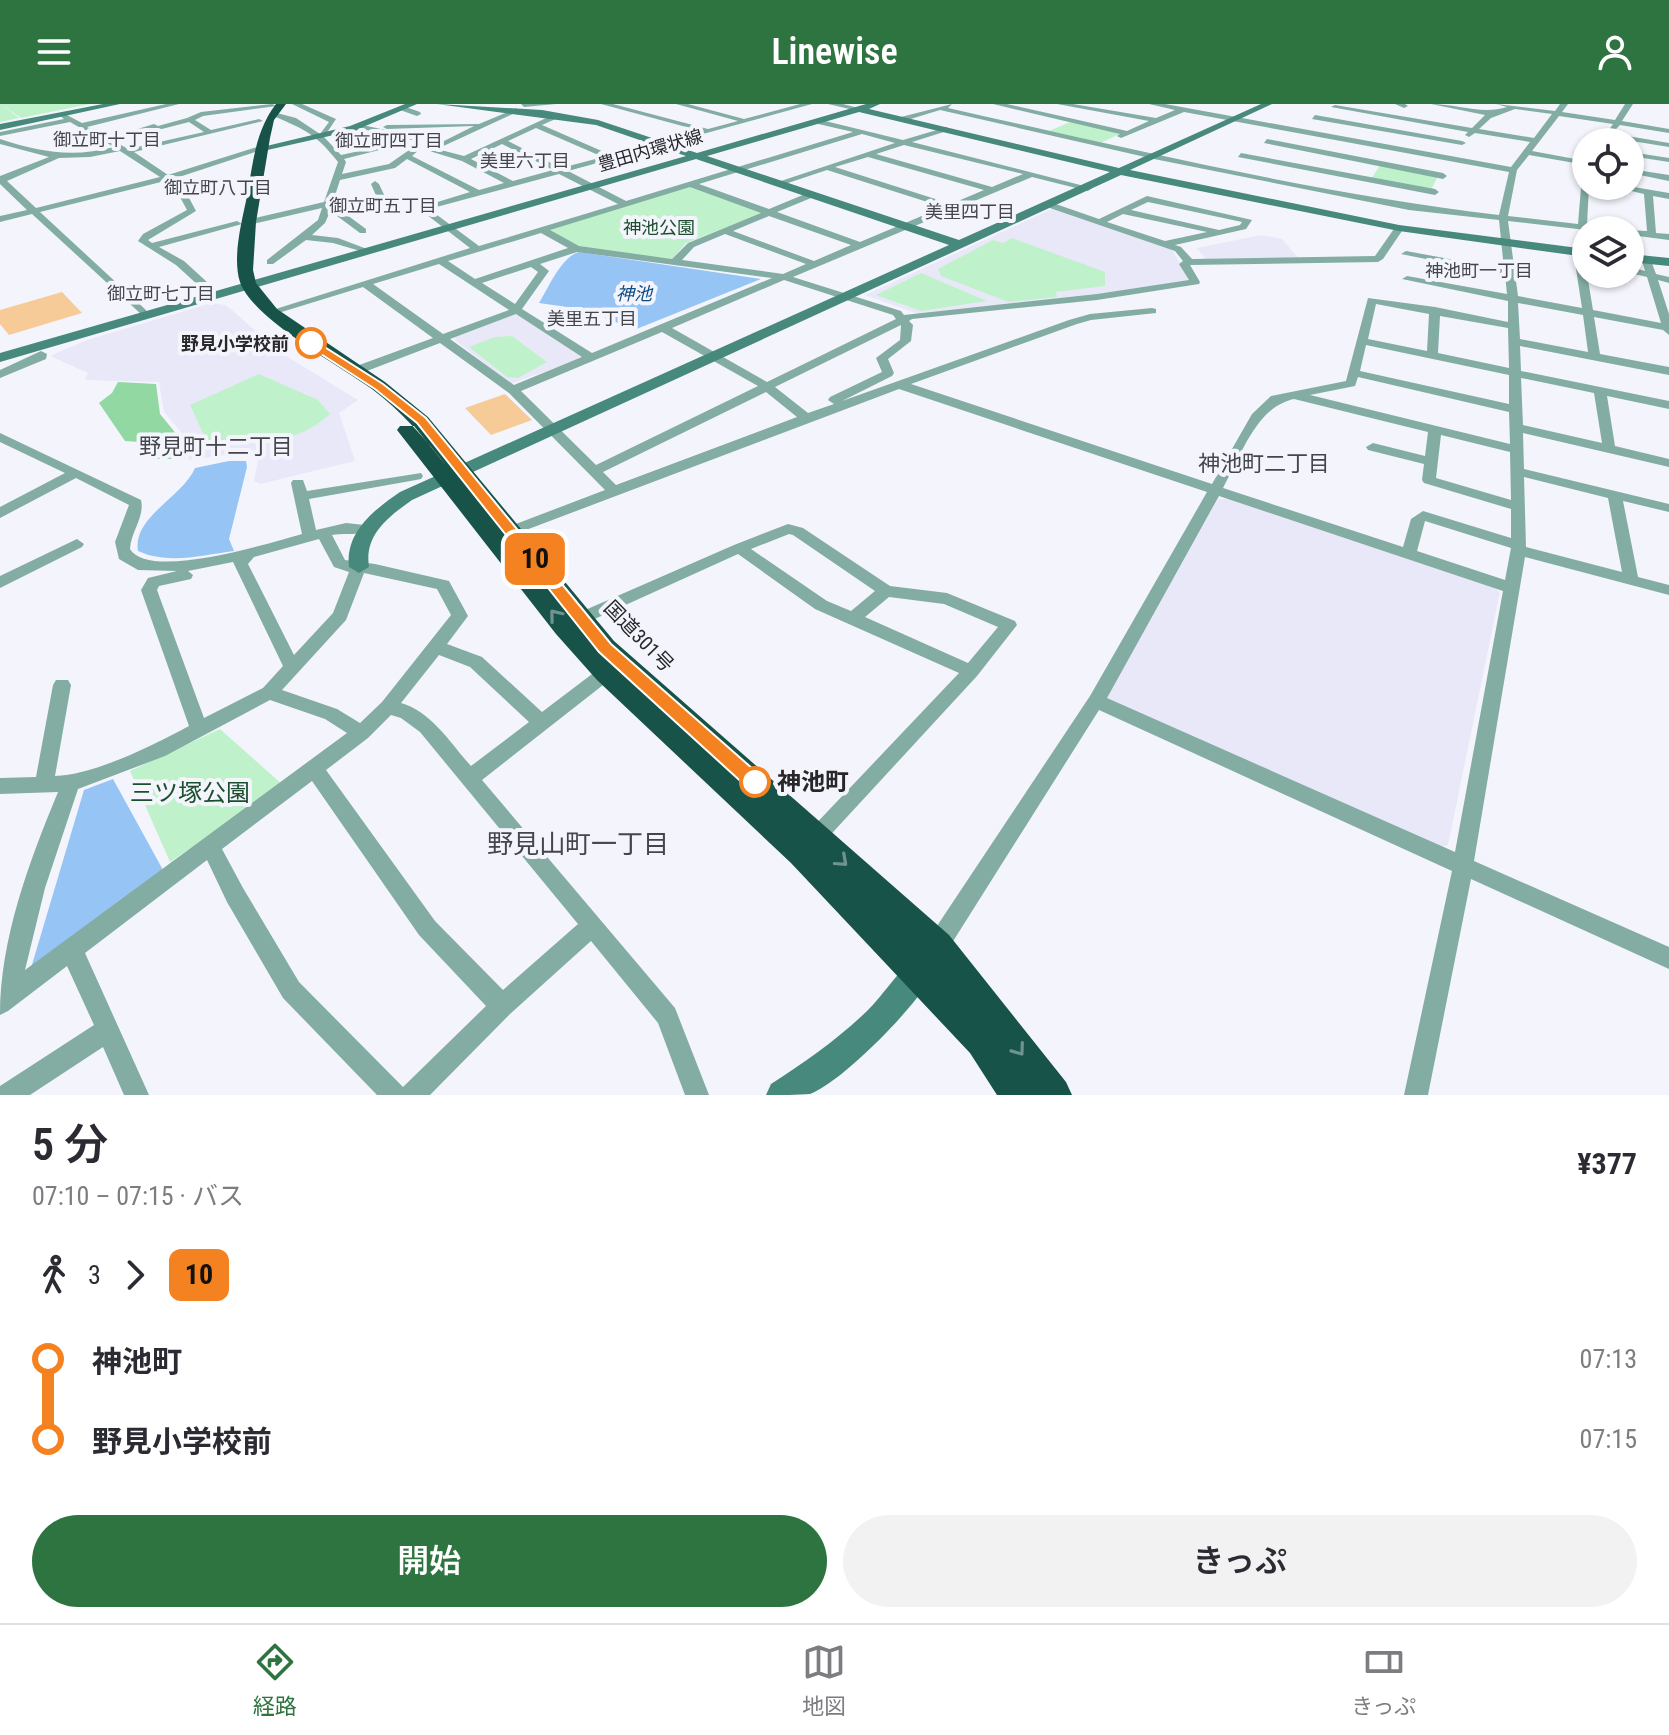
<!DOCTYPE html>
<html lang="ja">
<head>
<meta charset="utf-8">
<style>
	:root { --surface:#fff; --page:#f2f2f3; --text:#2b2b33; --muted:#7c7c81; --line:#e1e1e2; --accent:#2e7440 }
	body { margin:0; font-family:"Roboto Condensed","Noto Sans JP",sans-serif; background:var(--page); color:var(--text); height:100vh; display:flex; flex-direction:column; font-size:30px; white-space:nowrap }
	* { box-sizing:border-box; margin:0 }
	p { font-size:26px; color:var(--muted) }
	.icon { flex:none; width:44px; height:44px; fill:none; stroke:currentColor; stroke-width:2; stroke-linecap:round; stroke-linejoin:round }
	.map { position:relative; height:991px; overflow:hidden }
	.side { display:flex; flex-direction:column; background:var(--surface); flex:1 }
	.side>* { flex:none }
	.badge { padding:0 16px; border-radius:12px; font-size:28px; line-height:52px }
	.buttons { position:absolute; left:1572px; top:24px; display:grid; gap:16px }
	.buttons a { display:grid; place-items:center; width:72px; height:72px; border-radius:50%; background:var(--surface); box-shadow:0 2px 6px #0004; font-size:40px }
	.map>.badge { position:absolute; translate:-50% -50%; box-shadow:0 0 0 4px #fff }
	.legs { display:flex; align-items:center; gap:12px; height:88px; padding:0 32px; font-size:26px }
	.legs p { margin-inline-start:auto }
	.summary { display:flex; align-items:center; justify-content:space-between; height:136px; padding:0 32px }
	h1 { font-size:44px; font-weight:600; line-height:60px }
	.cta { display:flex; gap:16px; margin-top:auto; padding:16px 32px }
	.cta a { flex:1; height:92px; border-radius:48px; background:var(--accent); color:#fff; font-size:32px; font-weight:600; line-height:92px; text-align:center }
	.cta a+a { background:var(--page); color:var(--text) }
	ul { padding:0 32px; list-style:none }
	li { display:flex; align-items:center; gap:28px; height:80px; font-size:30px }
	li i { display:grid; place-items:center; width:12px; height:100%; margin:0 10px; background:currentColor }
	li i::after { content:''; width:20px; height:20px; margin:-10px; border:6px solid; border-radius:50%; background:var(--surface) }
	li p { margin-inline-start:auto }
	li:first-child i { background:linear-gradient(#0000 50%,currentColor 0) }
	li:last-child i { background:linear-gradient(currentColor 50%,#0000 0) }
	header { display:flex; justify-content:space-between; align-items:center; height:104px; padding:0 32px; background:var(--accent); color:#fff; font-size:36px; font-weight:600 }
	.dock { display:flex; justify-content:space-around; align-items:center; height:112px; border-top:2px solid var(--line); background:var(--surface); font-size:22px; color:var(--muted) }
	.dock a { display:grid; justify-items:center; gap:4px }
	.dock .on { color:var(--accent) }
	.map>svg:first-child { display:block }
	.built { fill:#e9e8f9 }
	.green { fill:#bff2ca }
	.forest { fill:#91d8a2 }
	.water { fill:#96c4f4 }
	.building { fill:#f7cb97 }
	.lines { fill:none; stroke-linecap:round; stroke-linejoin:round }
	.street { fill:#83ada3; fill-rule:evenodd }
	.secondary { fill:#47897c; fill-rule:evenodd }
	.highway { fill:#175348; fill-rule:evenodd }
	.oneway { stroke:#6f9390 }
	.line-1 { fill:#f58220; stroke:#fff; stroke-width:2 }
	.stop-1-dot { fill:#fff; stroke:#f58220; stroke-width:4 }
	.labels { text-anchor:middle; dominant-baseline:central; stroke-width:8; stroke-linejoin:round; paint-order:stroke }
	.far-neighbourhood-label { font-size:18px; fill:#45454c; stroke:#f4f4fd }
	.far-street-label { font-size:18px; fill:#28282b; stroke:#f4f4fd }
	.far-park-label { font-size:18px; fill:#1b4f2c; stroke:#f4f4fd }
	.far-water-label { font-size:18px; font-style:italic; fill:#0e4d83; stroke:#f4f4fd }
	.far-stop-label { font-size:18px; font-weight:bold; fill:#28282b; stroke:#f4f4fd; text-anchor:end }
	.street-label { font-size:20px; fill:#28282b; stroke:#f4f4fd }
	.neighbourhood-label { font-size:22px; fill:#45454c; stroke:#f4f4fd }
	.near-stop-label { font-size:24px; font-weight:bold; fill:#28282b; stroke:#f4f4fd; text-anchor:start }
	.near-park-label { font-size:24px; fill:#1b4f2c; stroke:#f4f4fd }
	.near-neighbourhood-label { font-size:26px; fill:#45454c; stroke:#f4f4fd }
</style>
</head>
<body>
<header><svg class="icon" aria-label="menu" viewBox="0 0 24 24"><path d="M4 6h16M4 12h16M4 18h16"/></svg>Linewise<svg class="icon" aria-label="person" viewBox="0 0 24 24"><circle cx="12" cy="8" r="4"/><path d="M4 21q1-7 8-7t8 7"/></svg></header>
<div class="map">
<svg width="1669" height="991" viewBox="0 0 1669 991">
	<rect width="100%" height="100%" fill="#f4f4fd"/>
	<path class="built" d="M1054,104L1172,145L1190,178L1097,192L918,210L865,191Z
		M1261,131L1282,135L1299,155L1206,156L1197,144Z
		M211,199L226,201L281,249L358,296L339,309L355,357L260,380L254,377L259,351L251,348L188,356L192,341L164,308L159,278L85,276L88,269L50,252L87,236Z
		M515,210L519,211L583,254L510,280L455,236V233Z
		M1218,395H1229L1491,481L1500,488L1448,741L1442,743L1109,599L1107,593Z"/>
	<path class="green" d="M0,0H90L21,14L2,1L19,14L0,18Z
		M1070,18L1122,29L1100,39L1049,27Z
		M1380,61L1438,72L1431,86L1371,75Z
		M689,82L762,109L686,139L672,155L579,144L548,125Z
		M1012,134L1105,168V182L1056,188L1057,193L1008,198L941,172L938,165L993,136L1003,139Z
		M921,169L987,197L921,207L876,191Z
		M512,232L547,258L518,274L507,273L469,243L495,233Z
		M259,270L318,296L330,310C295,342 251,341 207,338L190,301Z
		M220,625L283,681L170,758L130,667Z"/>
	<path class="forest" d="M118,278L156,280L160,310L187,343L184,355H152L139,338L125,337L99,299L112,289Z"/>
	<path class="water" d="M579,148L761,175L634,226L588,206L539,199C549,183 561,153 579,148Z
		M229,357H246L247,363L229,435L234,447C202,451 169,461 138,447C132,413 183,393 195,364Z
		M113,675L163,766L31,864L84,686Z"/>
	<path class="building" d="M62,188L82,209L9,231L0,220V206Z
		M505,290L532,316L491,331L465,304Z"/>
	<g class="lines">
		<path class="street" d="M166,0H179L87,23L108,34L154,20L158,22L187,14L201,8L272,0L277,2L203,12L195,16L211,26L259,15L263,17L134,48L168,71L260,42L267,44L173,75L187,90L196,107L148,136L152,139L237,117L242,120L159,143L184,157L207,178V182H199L176,161L138,137L143,130L187,106L180,93L165,77L40,108L146,206V210L142,211L32,110L0,118V112L27,106L0,80V72L49,53L0,40V35C40,48 73,54 114,43L70,18L0,32V28L64,15L59,11L63,9L82,19ZM189,18L204,28L128,45L114,37L154,24L158,26ZM120,47L160,73L36,104L7,77L59,54L90,53Z
			M292,0H302L336,15L324,33L341,51L387,41L391,43L344,55L346,58L342,70L389,60L412,44V36L362,25L343,30L339,28L362,21L419,33L420,45L412,52L479,86L504,79L462,57L426,46L474,22L387,25L383,23L387,21L479,20L517,4V8L437,45L464,52L557,9L560,13L542,21L611,51L701,27L601,0H613L708,25L738,17L676,0H688L744,15L800,0H812L568,67L626,97L853,28L814,19L817,15L903,36L947,23V27L912,38L1092,84L1088,87L1032,73L793,173L901,207L904,211L1097,190L1189,176L1179,160L1183,157L1175,147L1047,103L1046,101L1050,98L1099,115L1147,92L1252,116L1246,125L1175,141L1181,143L1192,155L1375,152L1396,122H1402L1404,124L1383,155L1378,158L1190,161L1200,178L1199,180L1097,196L912,215L909,217L913,221L911,237L888,255L894,269L892,272L842,297L1069,216L1090,210L1152,204L1156,205V209L1091,216L1077,220L911,280L1212,380L1252,310L1271,292L1346,277L1368,194L1435,203L1508,218V197L1402,175L1407,172L1507,190L1505,171L1401,150L1406,147L1504,165L1499,116L1409,106L1154,55L940,6L904,17L901,13L952,0L948,4C1131,45 1313,89 1499,111L1509,68L1184,8L1121,34L1117,32L1120,30L993,0H1007L1127,27L1149,17L1057,0H1073L1156,14L1175,6L1149,0H1165L1511,63L1530,38L1475,29L1469,33L1465,31L1468,28L1331,3L1335,1L1472,24L1485,11L1431,0C1457,0 1483,11 1507,3L1496,0L1555,7L1560,0H1568L1562,8L1615,16L1625,0H1633L1622,17L1669,25V29L1620,21L1613,28L1609,26L1613,20L1559,12L1532,47L1586,57V61L1529,51L1517,66L1508,112L1578,120L1582,71L1586,69V82H1589L1587,121L1614,126H1586L1508,117L1518,192L1582,204L1574,152L1579,149L1584,152L1593,206L1661,219L1647,173L1630,169V163L1645,167L1642,156L1650,154L1656,170L1669,173V179L1658,176L1669,210V231L1663,226L1594,213L1600,250L1669,263V271L1520,242L1521,267L1669,297V305L1607,292L1615,342L1669,355V363L1523,329L1524,365L1669,400V408L1623,397L1638,473L1669,481V491L1525,453L1474,757L1669,843V865L1471,775L1428,991H1404L1452,767L1099,606L945,850L937,853L929,850L926,842L929,834L1090,592L1207,388L899,285L518,429H508L506,426L508,423L605,386L509,289L440,239L359,270H351V264L433,234L363,183L275,210L266,208L470,144L418,104L470,88L407,55L395,64L340,76L331,104L378,96L371,80L375,77L379,80L386,95L405,91L409,94L343,108L366,125V129H360L333,109L329,110L325,119L312,131L338,134L367,145V149L333,139L306,136L273,160H267V156L318,116L322,104L249,121L246,120V116L324,98L338,58C314,27 302,25 269,10L273,8L296,14L320,30L329,18ZM1515,5L1552,10L1534,34L1479,25L1491,14ZM536,24L603,53L561,64L508,37ZM862,30L895,39L775,79L782,81L827,66L943,103L860,138L777,108L816,92V88H810L769,105L699,80ZM502,40L553,66L513,77L471,55ZM904,41L1023,70L992,83L876,50ZM868,53L984,86L951,100L835,63ZM559,70L618,100L479,142L429,105ZM690,83L761,109L688,139L672,155L579,142L550,126ZM1148,98L1242,118L1240,121L1219,126L1131,106ZM1123,110L1207,128L1165,137L1107,118ZM769,112L851,141L814,157L733,127ZM541,129L568,144L475,175L448,157ZM725,130L806,160L783,170L682,156L694,143ZM577,148L772,174L592,249L522,205L549,167L540,160ZM439,160L509,206L443,230L373,180ZM531,163L538,168L515,200L482,179ZM784,176L893,211L896,215L767,278L672,224ZM1518,199L1583,211L1588,248L1520,235ZM1376,200L1429,210L1427,247L1368,235ZM516,210L582,253L514,281L450,235ZM1440,212L1508,224L1509,264L1438,249ZM901,221L900,236L876,254L882,268L830,293L828,296L834,300L808,309L775,283ZM662,228L758,282L596,361L521,287ZM1366,241L1509,271V300L1360,267ZM1358,273L1509,308L1510,340L1310,291L1355,282ZM1521,274L1594,289L1602,339L1523,321ZM766,288L797,313L616,381L603,368ZM1294,295L1428,328L1425,352L1373,339L1366,343L1368,346L1424,360L1422,376L1424,379L1511,405V434L1423,407L1411,415L1403,443L1223,384C1241,352 1256,303 1294,295ZM1441,331L1510,348L1511,396L1436,374ZM1524,373L1608,394L1622,468L1526,443ZM1219,392L1503,487L1455,748L1107,594ZM1425,417L1511,444L1505,476L1417,447Z
			M521,0H556L524,3Z
			M828,0H843L862,5L858,7Z
			M1395,0H1405L1408,2L1404,4Z
			M403,2L420,8L421,10L417,12L400,6Z
			M1315,11L1462,37L1466,39L1462,41L1312,15Z
			M1610,29L1669,39V43L1607,33Z
			M1267,35L1443,69L1447,72L1443,75L1264,39Z
			M1630,48L1669,54V58L1630,52Z
			M1241,49L1435,85L1439,88L1435,91L1238,53Z
			M1630,65L1669,71V77L1630,69Z
			M1610,82H1628L1669,89V95L1653,92L1656,129L1669,130V136L1630,131V126H1627L1647,127L1644,90Z
			M41,247L47,250L46,255L0,274V266Z
			M0,329L141,396C145,413 131,427 130,445C149,477 270,439 302,430L291,379L293,376H303L307,387L421,369L423,372L421,375L416,376L309,395L316,426L346,419L374,422L376,425C366,433 346,428 332,431L345,456L375,460L449,477L468,512L447,540L482,553L542,608L600,564H612L615,569L612,574L482,676L675,904L709,991H685L658,919L591,837L510,910L430,991H377L283,894L227,798L207,756L85,849L149,991H124L103,943L30,991H0V982L94,921L67,862L8,907L0,911C0,835 29,758 58,688L0,690V674L36,673L53,581L56,576H68L71,581L55,672C94,671 154,641 189,622L141,486L148,474L177,467L138,466L119,455L115,438L129,401L76,374L0,414V403L65,369L0,338ZM319,435L334,463L349,468L333,509L294,551L248,460L254,453ZM233,458L283,562L263,584L204,614L157,486L159,482L191,475L193,471L188,467ZM364,469L437,485L451,511L382,598L360,619L337,605L282,586L346,516ZM439,551L470,563L529,618L471,662C451,640 431,607 401,599ZM270,596L325,615L347,629L25,866L45,784L78,685L165,652ZM391,611L401,614L420,628L578,820L503,886L435,817L326,666L368,634ZM312,677L419,831L486,902L403,983L299,878L243,784L222,745Z
			M788,420L803,424L890,482L947,489L1015,517L1017,521L977,572L823,739L816,742L809,739L806,733L809,727L959,569L815,505L738,450L588,518H576L574,514L576,510L734,441ZM789,430L793,431L875,487L851,507L827,497L751,445ZM889,493L944,500L998,523L968,559L865,513Z
			M77,435L84,440L82,443L0,484V472Z"/>
		<path class="secondary" d="M103,0H120L0,26V20Z
			M405,0H417L356,26L263,47L258,44L350,22Z
			M437,0L542,6L598,16L697,49L866,0H880L869,5L1119,64L1261,0H1272L1130,66L1399,121L1586,145V153L1399,127L1121,71L412,396C388,413 364,431 369,463L359,469L349,463C345,428 374,406 400,388L949,141L696,55L0,258V249L686,52L596,21ZM859,8L1110,68L959,136L707,52Z
			M1630,150L1669,154V162L1630,158Z
			M924,848L934,852L938,862C924,895 843,978 810,990C799,991 779,991 766,991L771,980C805,958 838,935 867,907C884,891 905,856 924,848Z"/>
		<path class="highway" d="M276,0H286L274,16L270,34L256,118L253,166L256,179L277,205L385,278L428,313L614,537L949,831L1066,978L1072,991H997L970,949L791,759L597,576L556,530L397,326L400,322H414L448,364C425,334 402,308 372,285C339,261 252,214 240,178C232,153 242,117 247,92C253,60 255,27 276,0Z"/>
	</g>
	<defs><path id="oneway-chevron" d="M-2-3.5L2.5 0L-2 3.5" fill="none" stroke-width="1.6" stroke-linecap="round" stroke-linejoin="round" transform="scale(2)"/></defs>
	<g class="oneway">
		<use href="#oneway-chevron" transform="translate(555 511) rotate(-129)"/>
		<use href="#oneway-chevron" transform="translate(842 757) rotate(42)"/>
		<use href="#oneway-chevron" transform="translate(1019 946) rotate(54)"/>
	</g>
	<path class="line-1" d="M307,237H315L383,280L426,314L611,540L762,673V684H748L599,548L417,319L375,285L307,241Z"/>
	<g class="stop-1-dot">
		<circle cx="311" cy="239" r="14"/>
		<circle cx="755" cy="678" r="14"/>
	</g>
	<g class="labels">
		<g class="far-neighbourhood-label">
			<text x="107" y="35">御立町十丁目</text>
			<text x="389" y="36">御立町四丁目</text>
			<text x="525" y="56">美里六丁目</text>
			<text x="218" y="83">御立町八丁目</text>
			<text x="383" y="101">御立町五丁目</text>
			<text x="970" y="107">美里四丁目</text>
			<text x="1479" y="166">神池町一丁目</text>
			<text x="161" y="189">御立町七丁目</text>
			<text x="592" y="214">美里五丁目</text>
		</g>
		<g class="far-street-label">
			<text transform="translate(650 46) rotate(-16)">豊田内環状線</text>
		</g>
		<g class="far-park-label">
			<text x="659" y="123">神池公園</text>
		</g>
		<g class="far-water-label">
			<text x="634" y="189">神池</text>
		</g>
		<g class="far-stop-label">
			<text x="289" y="239">野見小学校前</text>
		</g>
		<g class="street-label">
			<text transform="translate(639 532) rotate(46)">国道301号</text>
		</g>
		<g class="neighbourhood-label">
			<text x="216" y="342">野見町十二丁目</text>
			<text x="1264" y="359">神池町二丁目</text>
		</g>
		<g class="near-stop-label">
			<text x="777" y="678">神池町</text>
		</g>
		<g class="near-park-label">
			<text x="190" y="689">三ツ塚公園</text>
		</g>
		<g class="near-neighbourhood-label">
			<text x="578" y="740">野見山町一丁目</text>
		</g>
	</g>
</svg>
<div class="buttons">
<a><svg class="icon" aria-label="locate" viewBox="0 0 24 24"><circle cx="12" cy="12" r="6"/><path d="M12 2v4M12 18v4M2 12h4M18 12h4"/></svg></a>
<a><svg class="icon" aria-label="layers" viewBox="0 0 24 24"><path d="M12 4l9 5-9 5-9-5zM3 14l9 5 9-5"/></svg></a>
</div>
<b class="badge" style="left:535px;top:455px;background:#f58220;color:#111">10</b>
</div>
<section class="side">
<div class="summary"><div><h1>5 分</h1><p>07:10 – 07:15 · バス</p></div><b>¥377</b></div>
<div class="legs"><svg class="icon" aria-label="walk" viewBox="0 0 24 24"><circle cx="13" cy="4" r="2"/><path d="M13 8l-2 6 4 7M11 14l-3 7M7 12l3-4h3l4 4"/></svg>3<svg class="icon" aria-label="forward" viewBox="0 0 24 24"><path d="M9 5l7 7-7 7"/></svg><b class="badge" style="background:#f58220;color:#111">10</b></div>
<ul>
<li><i style="color:#f58220"></i><b>神池町</b><p>07:13</p></li>
<li><i style="color:#f58220"></i><b>野見小学校前</b><p>07:15</p></li>
</ul>
<div class="cta"><a>開始</a><a>きっぷ</a></div>
</section>
<nav class="dock">
<a class="on"><svg class="icon" aria-label="directions" viewBox="0 0 24 24"><path d="M12 3l9 9-9 9-9-9zM9 14v-3h6M13 9l2 2-2 2"/></svg>経路</a>
<a><svg class="icon" aria-label="map" viewBox="0 0 24 24"><path d="M3 6l6-2 6 2 6-2v14l-6 2-6-2-6 2zM9 4v14M15 6v14"/></svg>地図</a>
<a><svg class="icon" aria-label="tickets" viewBox="0 0 24 24"><path d="M3 7h18v10H3zM15 7v10"/></svg>きっぷ</a>
</nav>
</body>
</html>
